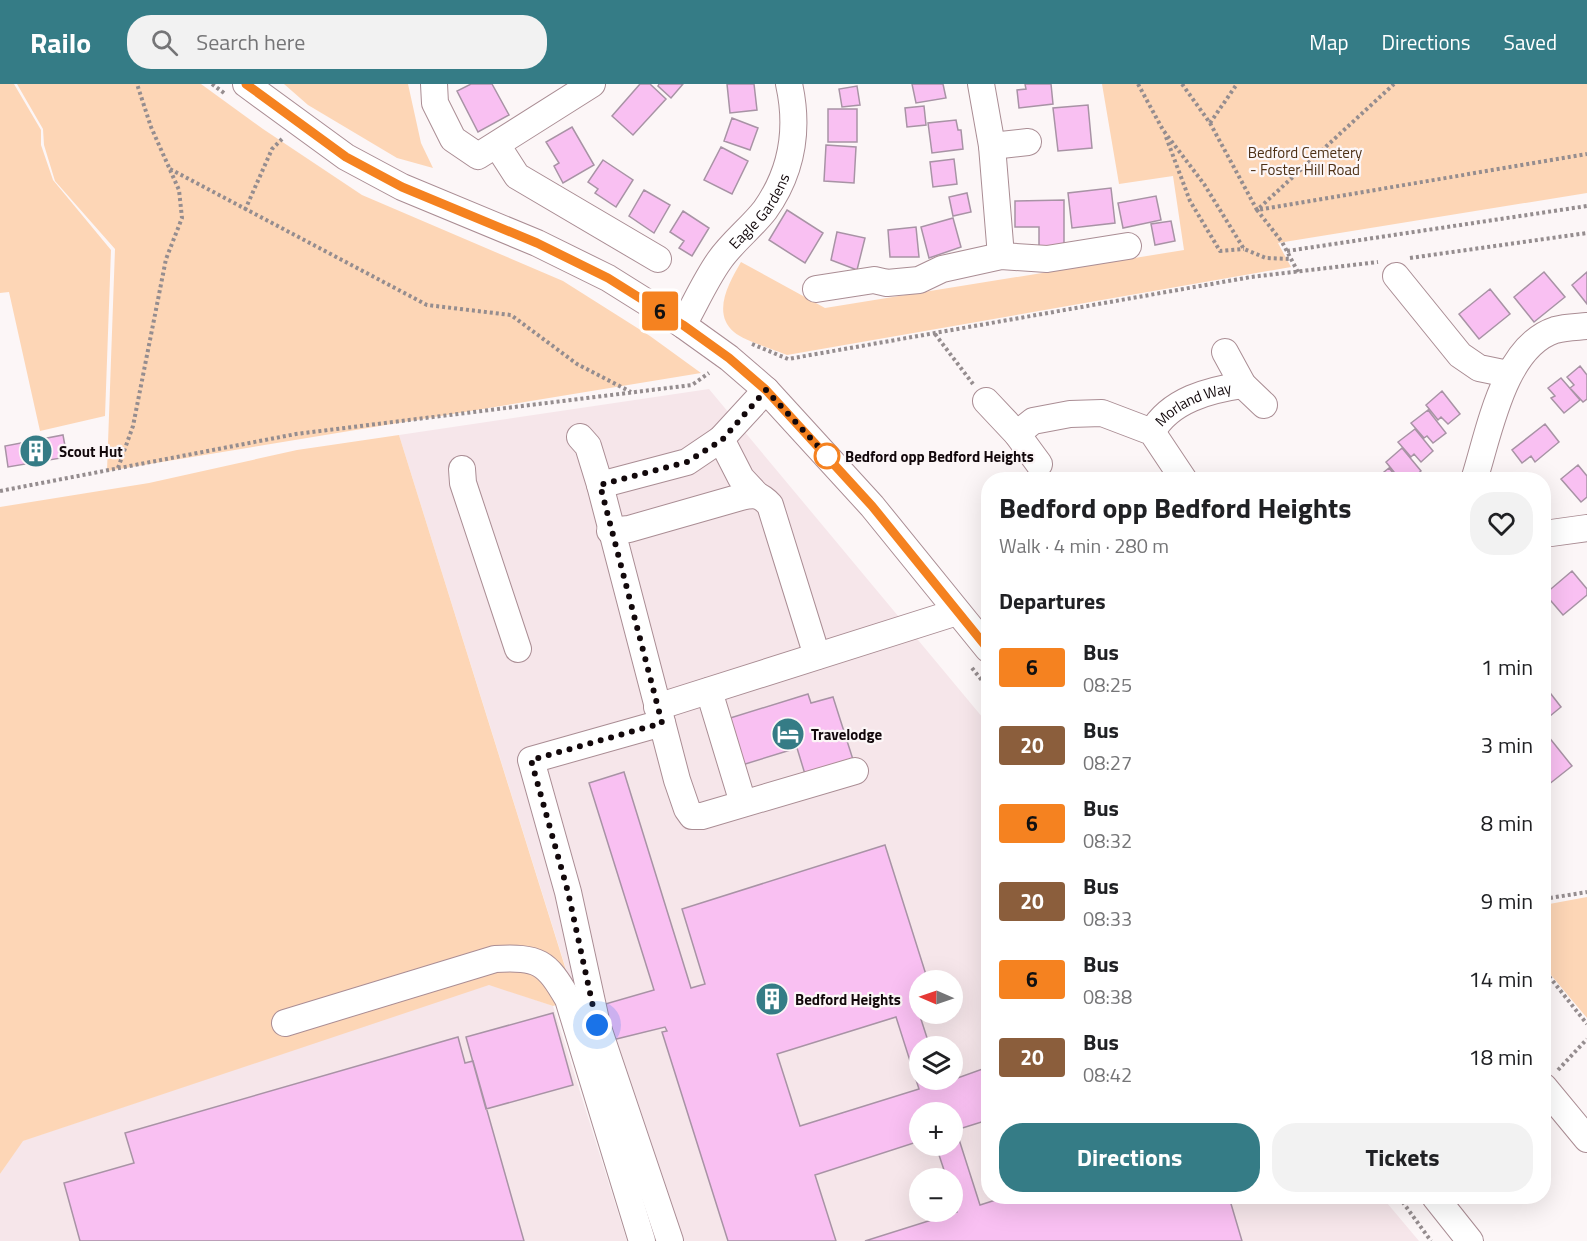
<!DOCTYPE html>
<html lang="en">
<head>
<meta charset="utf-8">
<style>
	:root { --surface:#fff; --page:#f2f2f2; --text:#202124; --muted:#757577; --accent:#357c86 }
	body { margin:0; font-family:"Titillium Web",sans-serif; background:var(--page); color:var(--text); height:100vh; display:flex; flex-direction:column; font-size:22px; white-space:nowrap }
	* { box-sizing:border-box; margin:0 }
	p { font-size:20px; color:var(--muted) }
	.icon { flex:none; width:33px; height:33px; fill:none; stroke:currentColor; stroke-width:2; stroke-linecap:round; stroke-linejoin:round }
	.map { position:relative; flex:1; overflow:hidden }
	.side { position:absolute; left:981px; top:388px; width:570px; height:732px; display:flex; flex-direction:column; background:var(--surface); border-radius:24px; box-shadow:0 6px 24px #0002 }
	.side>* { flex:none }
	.badge { padding:0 12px; border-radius:4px; font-size:21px; line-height:39px }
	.needle { width:39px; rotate:272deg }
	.tools { position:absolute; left:909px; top:886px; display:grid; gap:12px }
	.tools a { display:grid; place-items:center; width:54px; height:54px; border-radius:50%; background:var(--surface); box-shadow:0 6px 24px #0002; font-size:30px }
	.you { position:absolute; width:30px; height:30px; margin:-15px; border:4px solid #fff; border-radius:50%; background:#1a73e8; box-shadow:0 0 0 9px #1a73e833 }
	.map>.badge { position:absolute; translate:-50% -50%; box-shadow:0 0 0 3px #fff }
	h2 { padding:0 18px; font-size:22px; line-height:54px }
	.round { display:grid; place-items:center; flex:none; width:63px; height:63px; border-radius:24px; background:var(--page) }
	.headline { display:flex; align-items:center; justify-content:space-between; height:102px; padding:0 18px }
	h1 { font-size:28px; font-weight:700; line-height:45px }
	.action { display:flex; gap:12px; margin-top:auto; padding:12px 18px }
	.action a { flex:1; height:69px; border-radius:24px; background:var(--accent); color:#fff; font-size:24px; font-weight:700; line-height:69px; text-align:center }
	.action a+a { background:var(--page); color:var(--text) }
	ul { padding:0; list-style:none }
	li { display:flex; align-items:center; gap:18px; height:78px; padding:0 18px }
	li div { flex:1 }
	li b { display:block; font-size:22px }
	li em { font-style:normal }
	li .badge { min-width:66px; font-weight:700; text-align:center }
	header { display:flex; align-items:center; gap:36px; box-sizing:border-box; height:84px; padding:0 30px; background:var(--accent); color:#fff }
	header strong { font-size:28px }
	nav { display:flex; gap:33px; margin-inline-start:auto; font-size:21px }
	.search { width:420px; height:54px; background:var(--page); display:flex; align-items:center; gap:15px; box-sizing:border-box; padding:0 21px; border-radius:24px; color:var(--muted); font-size:22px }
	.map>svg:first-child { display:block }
	.built { fill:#f6e6ea; fill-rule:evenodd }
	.green { fill:#fdd6b6 }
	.building { fill:#f9c0f2; stroke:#a893a5; stroke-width:1.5; fill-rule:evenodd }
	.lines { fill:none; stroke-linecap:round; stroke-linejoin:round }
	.minor-casing { stroke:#aa8d94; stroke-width:28 }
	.path { stroke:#958d8f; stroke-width:4; stroke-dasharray:3 3; stroke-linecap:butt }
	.minor { stroke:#fff; stroke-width:26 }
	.line-casing { stroke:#fff; stroke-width:14 }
	.line { stroke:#f58220; stroke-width:9 }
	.walk { stroke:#12080b; stroke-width:6; stroke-dasharray:0 10.8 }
	.stop-dot { fill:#fff; stroke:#f58220; stroke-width:3 }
	.labels { text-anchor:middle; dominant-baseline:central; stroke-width:4.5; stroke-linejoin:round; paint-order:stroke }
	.park-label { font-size:15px; fill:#4e3116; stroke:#fcf6f7 }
	.street-label { font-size:15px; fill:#12080b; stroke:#fcf6f7 }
	.poi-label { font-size:15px; font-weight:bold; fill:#12080b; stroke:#fcf6f7; text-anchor:start }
	.stop-label { font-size:15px; font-weight:bold; fill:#12080b; stroke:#fcf6f7; text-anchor:start }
</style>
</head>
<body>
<header>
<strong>Railo</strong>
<div class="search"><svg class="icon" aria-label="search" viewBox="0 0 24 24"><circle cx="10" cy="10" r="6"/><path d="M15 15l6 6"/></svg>Search here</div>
<nav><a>Map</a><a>Directions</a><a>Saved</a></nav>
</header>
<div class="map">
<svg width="1587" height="1157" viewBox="0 0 1587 1157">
	<rect width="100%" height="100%" fill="#fcf6f7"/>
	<path class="built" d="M709,305L988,640V1113H1382L1419,1157H651L399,351ZM920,897H952V930H920ZM920,963H952V996H920ZM920,1029H952V1062H920ZM920,1095H952V1128H920Z
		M489,900L553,922L627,1157H0V1090L22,1057Z"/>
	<path class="green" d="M0,0H14L41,46V61L53,96L111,166L105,332L40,347L9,208L0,209Z
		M17,0H201L263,45L362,111L563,197L650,252L701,289L107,387L115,165L55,97L44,61L43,45Z
		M284,0H408L421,59L433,84L397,74L308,21Z
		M1102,0H1587V109L1278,159L1291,183L787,271C773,265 744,257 734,248C711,229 730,197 741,178L825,224L1184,166L1173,92L1119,100Z
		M399,351L575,915L553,922L489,901L23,1057L0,1090V423L149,399L297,366Z
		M1587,813V934L1551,891L1544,841V821Z"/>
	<path class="building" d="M471,0H492L509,31L478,48L457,7Z
		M640,0H650L666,15L633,51L612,32Z
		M659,0H683L671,14L658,2Z
		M727,0H754L757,26L730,29Z
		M912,0H943L946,14L916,19Z
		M1025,0H1051L1053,20L1019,24L1017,6L1026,5Z
		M857,2L860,21L842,23L839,5Z
		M1088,21L1092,64L1058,67L1053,24Z
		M924,22L926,41L907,43L905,24Z
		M828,25H857V58H828Z
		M732,34L758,44L750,66L724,57Z
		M956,36L958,46H961L963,65L932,69L928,39Z
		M572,43L594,81L563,99L554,82L559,79L546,58Z
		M826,61L856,63L854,99L824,97Z
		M721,63L748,77L732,110L704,96Z
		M954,75L957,100L933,103L930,78Z
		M603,76L633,96L616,123L595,109L598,105L588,98Z
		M1111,104L1115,139L1072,144L1068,109Z
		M644,106L670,121L654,149L629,132Z
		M967,109L971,128L953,132L949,113Z
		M1156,112L1161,136L1123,144L1118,119Z
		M1064,116V164H1039V143H1015V117Z
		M787,126L823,149L805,179L769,156Z
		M683,127L709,144L692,172L679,164L684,157L670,148Z
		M953,134L961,163L929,174L921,143Z
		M1171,137L1175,157L1155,161L1151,140Z
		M916,143L919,173H890L888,146Z
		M837,148L865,154L857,186L831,176Z
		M1544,188L1565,213L1534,238L1514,213Z
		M1587,188V220L1572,201Z
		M1490,205L1510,230L1479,255L1459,230Z
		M1580,282L1587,291V315L1583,318L1570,304L1574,301L1567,293Z
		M1561,294L1580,316L1564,329L1551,314L1555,312L1548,304Z
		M1442,307L1460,330L1448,340L1441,333L1438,336L1426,321Z
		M1428,326L1446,349L1433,359L1427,352L1424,354L1411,339Z
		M1545,340L1559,358L1535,378L1531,372L1522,379L1512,366Z
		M1415,345L1433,367L1421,378L1414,370L1411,373L1398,358Z
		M63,351L67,373L8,383L5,362Z
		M1402,364L1421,387L1410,396L1402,390L1398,393L1386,378Z
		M1578,381L1587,392V413L1581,418L1561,395Z
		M1389,384L1399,396H1374Z
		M1572,487L1587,505V511L1563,531L1545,510Z
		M1544,601L1561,623L1544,637Z
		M808,610L811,619L833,613L856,685L808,700L797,664L742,681L727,635Z
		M1544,647L1572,682L1548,701L1544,695Z
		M624,688L691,904L705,900L682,825L885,761L928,897H920L918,926L930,963H920V996H952L988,983V1036L956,1046L980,1121L1005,1113H1229L1242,1157H865L957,1128L952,1113V1095H947L936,1062H952V1029H920V1057L815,1091L836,1157H728L662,948L667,947L665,943L604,958L595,923L654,906L589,699ZM896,933L919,1005L800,1042L777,970Z
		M553,929L573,1001L486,1025L466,953Z
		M458,953L465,979L473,977L524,1157H80L64,1099L134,1079L125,1049Z"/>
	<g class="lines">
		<g class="minor-casing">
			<g id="minor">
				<path d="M246,0L346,73L402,103L537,159L608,194L683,241L729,274L766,306L872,422L988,565"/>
				<path d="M434,0L435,19L453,55L478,72L592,0"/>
				<path d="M981,0L992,62L1001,172"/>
				<path d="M497,61L517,92L658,175"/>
				<path d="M992,62L1028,58"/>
				<path d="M1396,192L1460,271L1479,284L1508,290"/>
				<path d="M816,205L874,196L887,199L919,196L942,185L1001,172L1047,175L1128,162"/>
				<path id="s1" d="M683,241C695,220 705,197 719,177C732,158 751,144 765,126C792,88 799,45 789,0"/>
				<path d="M1225,268L1243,301L1264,321"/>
				<path d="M986,317L1017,350L1039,380"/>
				<path id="s2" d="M1152,348C1170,316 1209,306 1243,301"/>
				<path d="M1017,350L1033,337L1070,330L1102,329L1152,348L1184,396"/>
				<path d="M580,353L588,362L600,401L677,696L687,725L692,732H702L855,687"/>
				<path d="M721,355L741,394L756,410"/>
				<path d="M462,385L463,399L518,565"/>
				<path d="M1474,396C1489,350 1503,263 1555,246C1565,243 1577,243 1587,242"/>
				<path d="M600,401L687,378L721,355L766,306"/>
				<path d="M610,447L629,445L741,413C755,410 760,410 770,421L817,572"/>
				<path d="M1544,450L1587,444"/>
				<path d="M709,607L743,719"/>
				<path d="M657,623L957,528"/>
				<path d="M662,639L531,676L568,808L597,941L670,1157"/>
				<path d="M285,939L495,875C539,873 546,877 568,915L642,1157"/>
				<path d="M1544,1003L1587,1055"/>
				<path d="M1435,1113L1470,1157"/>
			</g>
		</g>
		<path class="path" d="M212,0L224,9
			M1138,0L1163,46L1204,100L1244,165L1266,174L1291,175
			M1182,0L1210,39L1257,126L1587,70
			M1210,39L1237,0
			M1166,53L1190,117L1220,167L1244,165
			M170,85L427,221L511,231L577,280L631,308
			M245,126L272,65L282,55
			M1287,167L1587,122
			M1410,174L1587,149
			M1298,188L1282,158L1257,126L1394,0
			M935,250L973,300
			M752,260L788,275L1251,193L1378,178
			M118,384L133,342L166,175L182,134L179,106L151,43L137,0
			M0,407L296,350L692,301L709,289
			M972,584L988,604
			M1544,815L1587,808
			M1544,869L1548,891L1587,940
			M1558,986L1587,955
			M1399,1113L1431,1157"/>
		<use href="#minor" class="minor"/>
	</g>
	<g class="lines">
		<g class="line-casing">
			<path id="line" d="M246,0L346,73L402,103L537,159L608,194L683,241L729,274L766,306L872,422L988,565"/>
		</g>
		<use href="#line" class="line"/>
		<path class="walk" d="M597,941L568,808L531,676L662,639L600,401L687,378L722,356L766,306L827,372"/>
	</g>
	<defs>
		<g id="building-disc" transform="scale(1.725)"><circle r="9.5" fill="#357c86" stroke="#fcf6f7"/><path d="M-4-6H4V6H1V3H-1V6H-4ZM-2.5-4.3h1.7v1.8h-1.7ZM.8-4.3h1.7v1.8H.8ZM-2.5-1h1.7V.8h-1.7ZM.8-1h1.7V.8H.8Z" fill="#fff"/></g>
		<g id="hotel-disc" transform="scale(1.725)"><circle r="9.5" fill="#357c86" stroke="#fcf6f7"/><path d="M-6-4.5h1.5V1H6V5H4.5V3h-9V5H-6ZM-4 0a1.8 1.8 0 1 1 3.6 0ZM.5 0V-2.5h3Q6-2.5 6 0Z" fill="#fff"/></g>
	</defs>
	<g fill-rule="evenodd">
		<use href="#building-disc" x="36" y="367"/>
		<use href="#hotel-disc" x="788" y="650"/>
		<use href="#building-disc" x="772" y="915"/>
	</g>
	<circle class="stop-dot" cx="827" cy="372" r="12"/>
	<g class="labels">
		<g class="park-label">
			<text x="1305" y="68">Bedford Cemetery<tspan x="1305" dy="17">- Foster Hill Road</tspan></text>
		</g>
		<g class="street-label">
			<text stroke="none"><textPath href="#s1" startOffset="138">Eagle Gardens</textPath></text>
			<text stroke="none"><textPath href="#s2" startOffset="52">Morland Way</textPath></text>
		</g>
		<g class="poi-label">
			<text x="59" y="367">Scout Hut</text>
			<text x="811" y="650">Travelodge</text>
			<text x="795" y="915">Bedford Heights</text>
		</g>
		<g class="stop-label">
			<text x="845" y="372">Bedford opp Bedford Heights</text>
		</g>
	</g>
</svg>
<div class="tools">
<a><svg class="needle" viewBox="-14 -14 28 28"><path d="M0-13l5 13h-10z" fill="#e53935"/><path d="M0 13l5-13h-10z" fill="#757577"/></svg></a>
<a><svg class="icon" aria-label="layers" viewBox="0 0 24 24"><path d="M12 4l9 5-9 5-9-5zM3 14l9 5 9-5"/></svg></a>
<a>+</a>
<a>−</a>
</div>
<div class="you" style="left:597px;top:941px"></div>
<b class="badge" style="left:660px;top:227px;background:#f58220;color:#111">6</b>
<section class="side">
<div class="headline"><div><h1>Bedford opp Bedford Heights</h1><p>Walk · 4 min · 280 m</p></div><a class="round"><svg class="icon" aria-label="heart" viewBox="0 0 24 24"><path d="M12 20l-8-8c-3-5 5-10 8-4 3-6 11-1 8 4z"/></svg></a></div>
<h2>Departures</h2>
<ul>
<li><span class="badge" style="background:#f58220;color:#111">6</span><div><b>Bus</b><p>08:25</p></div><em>1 min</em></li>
<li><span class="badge" style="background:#8b5e3c;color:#fff">20</span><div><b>Bus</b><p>08:27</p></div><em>3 min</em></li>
<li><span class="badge" style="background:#f58220;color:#111">6</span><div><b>Bus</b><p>08:32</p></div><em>8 min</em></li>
<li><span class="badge" style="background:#8b5e3c;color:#fff">20</span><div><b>Bus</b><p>08:33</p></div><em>9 min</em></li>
<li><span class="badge" style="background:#f58220;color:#111">6</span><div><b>Bus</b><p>08:38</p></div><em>14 min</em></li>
<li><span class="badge" style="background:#8b5e3c;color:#fff">20</span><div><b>Bus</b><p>08:42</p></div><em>18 min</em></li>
</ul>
<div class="action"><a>Directions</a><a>Tickets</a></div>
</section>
</div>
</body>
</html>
